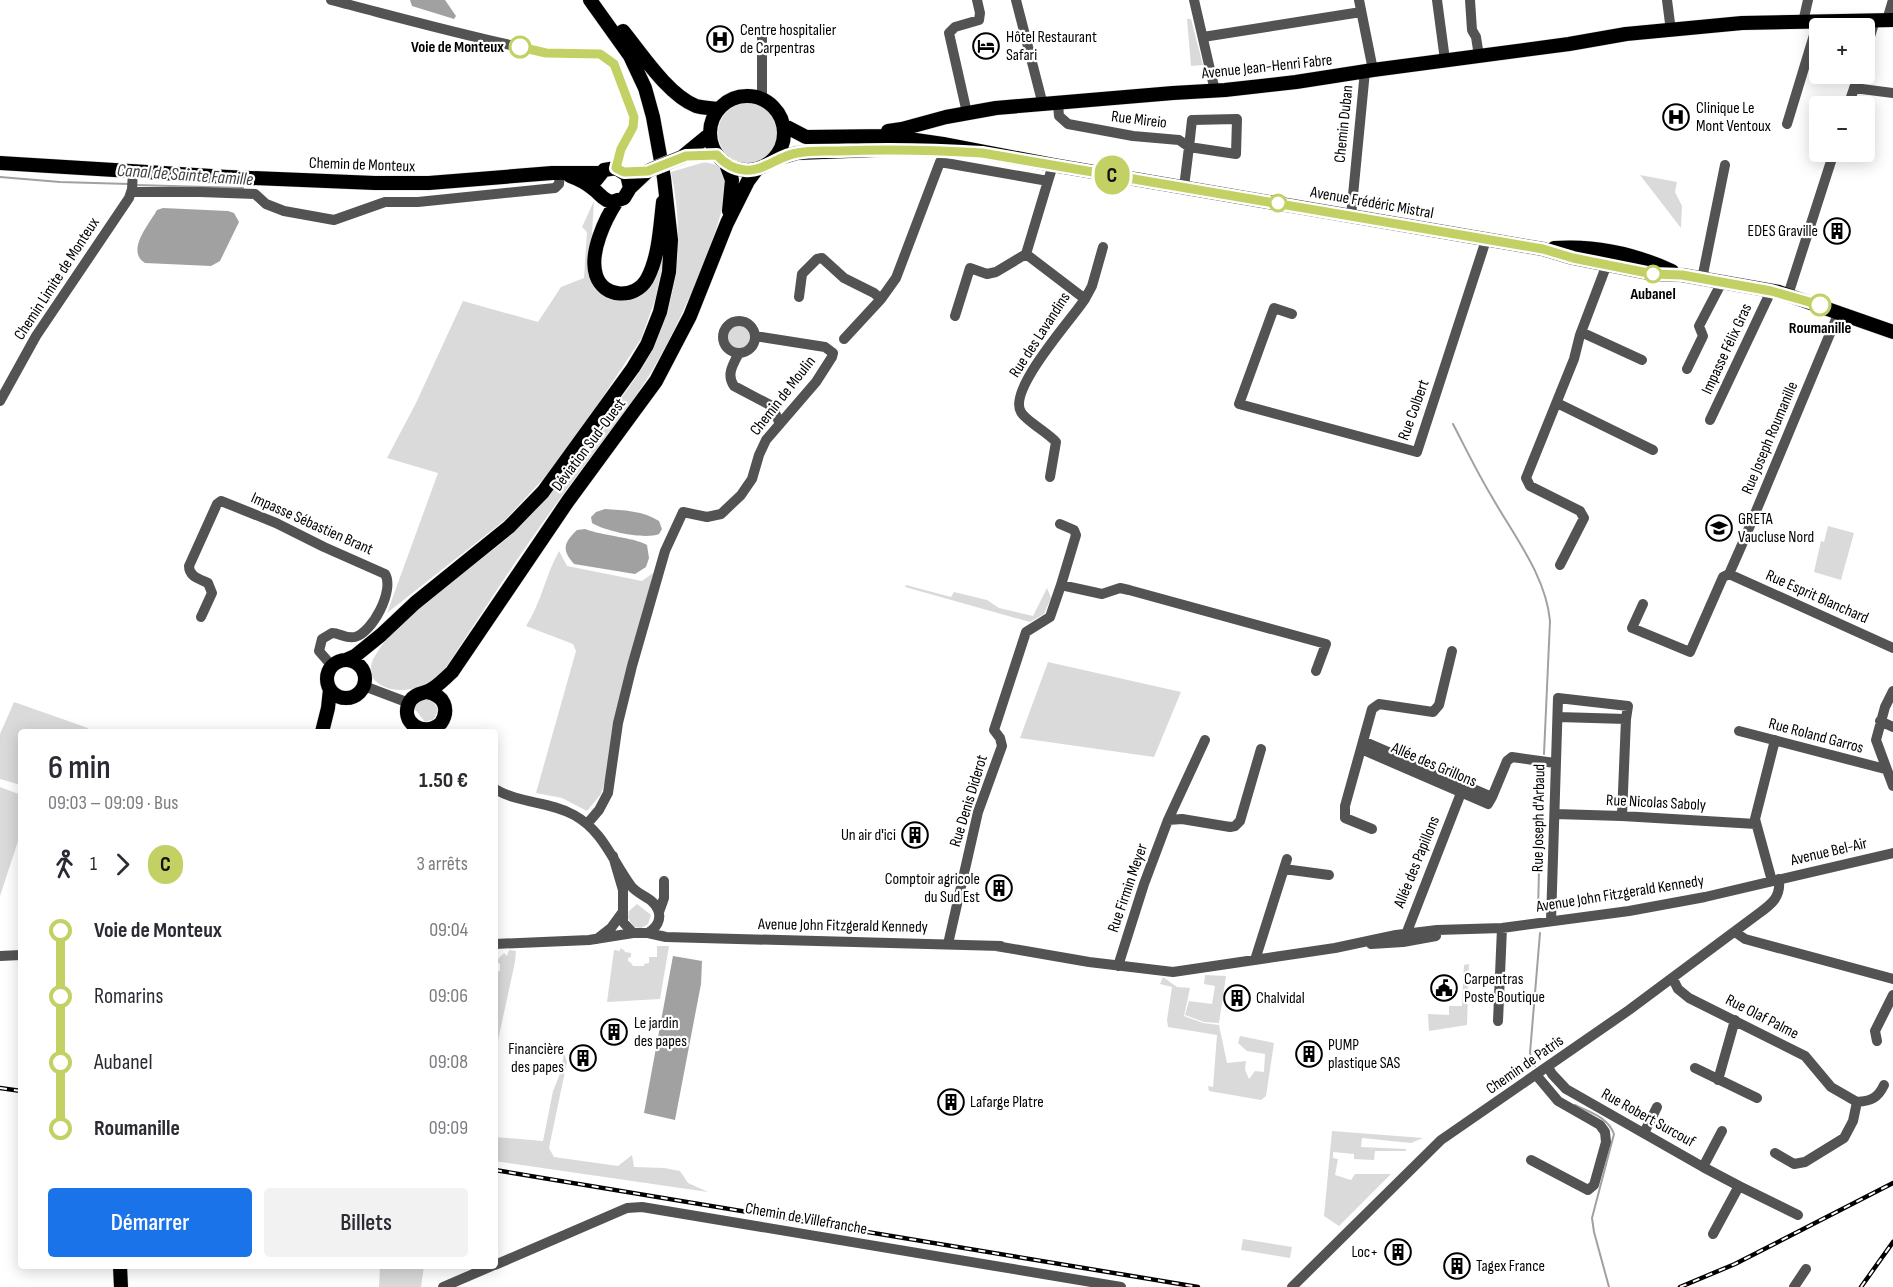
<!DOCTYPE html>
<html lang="fr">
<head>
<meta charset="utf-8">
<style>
	:root { --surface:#fff; --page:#f2f2f3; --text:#2b2b33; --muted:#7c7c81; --accent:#1a73e8 }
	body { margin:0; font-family:"Sofia Sans Condensed",sans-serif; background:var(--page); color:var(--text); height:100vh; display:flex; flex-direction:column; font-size:22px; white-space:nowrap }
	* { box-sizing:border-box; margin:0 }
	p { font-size:20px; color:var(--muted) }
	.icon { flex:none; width:33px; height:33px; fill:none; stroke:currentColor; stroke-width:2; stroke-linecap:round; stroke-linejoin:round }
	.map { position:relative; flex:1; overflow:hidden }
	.side { position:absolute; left:18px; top:729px; width:480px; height:540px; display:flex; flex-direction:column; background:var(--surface); border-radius:6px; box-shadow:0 3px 15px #0003 }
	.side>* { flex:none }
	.badge { padding:0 12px; border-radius:20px; font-size:21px; line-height:39px }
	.buttons { position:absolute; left:1809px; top:18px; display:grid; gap:12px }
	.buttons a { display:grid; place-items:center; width:66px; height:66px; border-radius:6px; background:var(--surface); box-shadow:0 3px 15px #0003; font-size:30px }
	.map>.badge { position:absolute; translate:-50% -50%; box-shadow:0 0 0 3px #fff }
	.legs { display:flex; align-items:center; gap:9px; height:66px; padding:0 30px; font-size:20px }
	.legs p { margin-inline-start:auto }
	.summary { display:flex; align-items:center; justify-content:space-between; height:102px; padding:0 30px }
	h1 { font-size:33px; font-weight:600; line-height:45px }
	.cta { display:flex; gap:12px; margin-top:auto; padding:12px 30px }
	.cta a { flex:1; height:69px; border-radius:6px; background:var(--accent); color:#fff; font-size:24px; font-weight:600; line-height:69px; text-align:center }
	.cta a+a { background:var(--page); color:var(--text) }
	ul { padding:0 30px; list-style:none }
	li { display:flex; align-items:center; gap:21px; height:66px; font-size:22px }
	li i { display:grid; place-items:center; width:9px; height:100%; margin:0 8px; background:currentColor }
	li i::after { content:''; width:15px; height:15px; margin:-8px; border:4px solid; border-radius:50%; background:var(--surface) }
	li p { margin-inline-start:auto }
	li:first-child i { background:linear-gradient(#0000 50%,currentColor 0) }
	li:last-child i { background:linear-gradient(currentColor 50%,#0000 0) }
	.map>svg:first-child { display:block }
	.green { fill:#dadada }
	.water { fill:#a1a1a1 }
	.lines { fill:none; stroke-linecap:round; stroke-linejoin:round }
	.stream { stroke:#a1a1a1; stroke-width:2 }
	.major-casing { stroke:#dbdbdb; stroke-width:15 }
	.minor { stroke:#535353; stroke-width:10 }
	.major { stroke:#000; stroke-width:14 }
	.rail-casing { stroke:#000; stroke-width:4.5 }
	.rail { stroke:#fff; stroke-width:2; stroke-dasharray:7; stroke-linecap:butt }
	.major-bridge-casing { stroke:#dbdbdb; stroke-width:15; stroke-linecap:butt }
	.major-bridge { stroke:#000; stroke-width:14 }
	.line-1-casing { stroke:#fff; stroke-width:14 }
	.line-1 { stroke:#c3d164; stroke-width:9 }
	.stop-1-dot { fill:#fff; stroke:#c3d164; stroke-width:3 }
	.labels { text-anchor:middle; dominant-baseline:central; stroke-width:4.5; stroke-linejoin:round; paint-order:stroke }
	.poi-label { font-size:16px; fill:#000; stroke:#fff; text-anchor:start }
	.stop-label { font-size:16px; font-weight:bold; fill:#000; stroke:#fff }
	.street-label { font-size:16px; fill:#000; stroke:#fff }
	.water-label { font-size:18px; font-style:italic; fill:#424242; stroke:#fff }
</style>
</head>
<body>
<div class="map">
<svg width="1893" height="1287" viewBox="0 0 1893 1287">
	<rect width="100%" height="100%" fill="#fff"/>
	<path class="green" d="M1187,19H1191L1203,65L1191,66Z
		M718 133a30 30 0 1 1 60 0a30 30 0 1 1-60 0Z
		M705,162C713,164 720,165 724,172C738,198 677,328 661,355C634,404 597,448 564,493C520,553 480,616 439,678C420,690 388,698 372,677C371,669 370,663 375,656C402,609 473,569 513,533C543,505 567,472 591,439C607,417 624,395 639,373C678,313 686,241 671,172Z
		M1640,175L1677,182L1675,192L1682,206L1681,228Z
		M594,201L591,249L594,284L614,300L631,298L662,254V267L656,297L641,339L594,410L544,478L505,520L387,613L438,473L387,458L416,403L463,301L538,322L561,287L584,278L587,232L582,227Z
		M727 336a12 12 0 1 1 24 0a12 12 0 1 1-24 0Z
		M1828,526L1854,533L1841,580L1814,572L1821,541L1824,542Z
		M559,551L567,566L642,581L653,573L607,774L601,794L587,811L562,798L536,793L576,651L573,644L526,626C542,601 545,576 559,551Z
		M906,585L951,597L954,592L987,600L999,608L1033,616L1047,588L1051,598L1044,614L1030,622L905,587Z
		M1048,662L1181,692L1154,757L1020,738Z
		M427,699L433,701L438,710L434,719L425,722L414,708L418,702Z
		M14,702L88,728L86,732H21V785L0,779V734Z
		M0,787L21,795V832L0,896Z
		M637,904L651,915L648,924L641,928L634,927L628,918L629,911Z
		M657,946H669L660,999L607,1002L614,950L620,951V948L624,950L625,952L631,953V957L628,958V961L631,963L633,966H644V964L649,963V957H657Z
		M509,950L516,951L515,962L495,1054V972L500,971V964L496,961L504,953L507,956Z
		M1469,964L1467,1025L1429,1031L1428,1014L1449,1015V1006H1462L1464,965Z
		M1205,975L1226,976L1219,1023L1204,1022L1185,1015L1189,1001L1212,1004L1215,986L1204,984Z
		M1163,977L1177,987L1190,988L1184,1016L1203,1023L1219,1025L1227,1063L1246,1061L1245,1070L1249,1079L1255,1071L1264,1072L1265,1054L1247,1051L1238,1043L1240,1036L1274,1043L1266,1096L1261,1100L1209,1091L1208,1086L1213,1087L1217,1035L1168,1027L1167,1020L1172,987L1160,984Z
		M564,1053L567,1062L549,1148L554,1157L618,1166L632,1155L634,1167L664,1168L680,1171L688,1183L708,1192L495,1161V1137L543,1141L553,1091L561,1071Z
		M1332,1131L1423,1138L1411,1143L1362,1138L1361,1147L1406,1149V1151H1375L1374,1160L1354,1159V1154L1333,1152V1158L1338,1159L1335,1175L1351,1180L1355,1174H1391L1339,1226L1324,1216Z
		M1243,1239L1292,1247L1290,1258L1241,1250Z
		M380,1266H424L421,1287H379Z"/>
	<path class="water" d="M410,0H445L456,16L454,19L412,6Z
		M163,208L228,211L234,213L239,222L220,261L211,266L145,263C125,251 150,223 157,210Z
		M605,509C623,510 644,511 659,521L662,529L659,534C644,540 605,531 592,523L591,517L596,512Z
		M585,529C603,536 633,537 647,545L649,558L646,567L635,574L574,564C561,549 564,543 577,530Z
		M673,956L702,961L701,984L675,1120L644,1113Z"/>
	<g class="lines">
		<path class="stream" d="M0,177L60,182L129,184
			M135,185L243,188
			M1453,424C1466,449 1478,474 1492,497C1514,536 1546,576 1550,621L1544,754
			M1538,913L1540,824L1544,771
			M1535,1066L1530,1053L1540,933
			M1575,1105C1589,1112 1608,1117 1614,1134L1592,1218L1594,1232L1609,1287"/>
		<g class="major-casing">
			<path id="major" d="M623,31C641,53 668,95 696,106C703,108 711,108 719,109
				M710 133a37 37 0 1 1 74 0a37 37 0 1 1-74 0Z
				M783,125L806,137L888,136L943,144L1053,165L1543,249L1573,258L1653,274L1682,275L1779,292L1893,332
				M888,131L902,129L946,117L996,108L1173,93L1225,90L1296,82L1373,70L1569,44L1626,34L1742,23L1893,20
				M682,157L710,134
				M773,160L797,153L900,149L935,150
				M0,163L228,177L375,183H429L552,173H600
				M726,164L732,180L729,211
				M570,176C578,179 585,182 592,188C600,193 602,200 612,202L624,198L630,188L648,171
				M596,180L604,170L616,168L627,175L630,188
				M617,201C605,219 589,253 596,275C603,298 635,300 647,279C659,257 660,227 663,202
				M1554,248C1595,245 1635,254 1672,271
				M346,660L355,656L381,635L415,603L509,527L543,492L633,368L647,345L660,312L669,272L671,240L664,178L653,117L645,88L630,56L590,0
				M327 679a19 19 0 1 1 38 0a19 19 0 1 1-38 0Z
				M427,692C444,695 450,709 441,723C424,739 398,722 410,701C415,693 423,694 430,690C438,686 445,678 452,672L568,501L656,381L690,316L727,223L748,181L757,169
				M322,732L328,708L330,689
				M120,1266L121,1287"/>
		</g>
		<path class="minor" d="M331,0C401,18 472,38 543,52C565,56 596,44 613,63C620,72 636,115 633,127C632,134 626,139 622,146C619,153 618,161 616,168
			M1016,0L1043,105
			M1194,0L1215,91
			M1359,0L1373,70
			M1437,0L1445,60
			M1470,0L1472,30L1476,37L1479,56
			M1667,0L1671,31
			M1887,20L1893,0
			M1803,22L1808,0
			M1203,37L1361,12
			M1864,56L1875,20
			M1854,88L1893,93
			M762,99V37
			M1058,104L1059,116L1068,124L1133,136L1179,140L1189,147L1184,187
			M1848,106L1859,74
			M967,113L949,33L955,27L979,20L980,13L977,0
			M1237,119L1236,154L1189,147L1192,120Z
			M1787,124L1818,22
			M132,189L136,192H200L255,194L266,204L284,211L334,220L385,202H418L555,188L559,184L560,173
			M1351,216L1365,71
			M1026,254L1085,299C1072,319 1007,390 1021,412C1025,420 1048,433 1056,442L1050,477
			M1702,279L1725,165
			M1788,295L1834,152
			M799,297L802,274L817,259L822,258L844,278L874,293L881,299
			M1085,299L1092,286L1103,247
			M1292,314L1274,308L1239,404L1417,452L1486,240
			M955,316L970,268L987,274L996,272L1026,254L1048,181
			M723 337a16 16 0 1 1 32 0a16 16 0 1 1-32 0Z
			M1581,332L1642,360
			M844,339L881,299L896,278L940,162L1048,181L1053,165
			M739,353C733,364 726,375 734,386L772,406L780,424
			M1687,369L1703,336L1699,326L1722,282
			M0,401L36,336L129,198L132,189L133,171
			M1557,403L1653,450
			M1710,420L1771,291
			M1060,524L1074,530L1076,535L1061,585
			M1560,565L1584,518L1580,511L1530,486L1526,478L1574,359L1580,335L1607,264
			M1729,574L1893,648
			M1643,604L1632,628L1690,652L1723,577L1729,574L1744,540L1839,312
			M201,617L212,593L208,583C200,579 189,577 189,566L217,504L221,501L276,523L324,547L385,574C395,590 372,633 355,637C346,639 340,633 332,633L322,639L319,651L332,666
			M364,686L409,703
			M1893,691L1885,707L1876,740L1893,786
			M1558,717L1626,719L1622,816
			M1880,721L1893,727
			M1739,731L1885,769
			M1361,749L1488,804L1492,797L1363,741
			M495,789C520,804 549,801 574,815C603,831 612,860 631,886C639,896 654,898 658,910C662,920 656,928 648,933H633L623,922V890L613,856
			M1492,797L1507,761L1512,757L1555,763
			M1555,814L1622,816L1756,824
			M1168,820L1205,740
			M587,824L599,810L608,793L618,723L632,666L665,551L683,512L707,517L721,514L741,495L752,479L759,455L766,440L816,382L832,357L833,353L825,347L755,336
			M1372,829L1345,818V806L1372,709L1379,704L1433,712L1439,705L1452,651
			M1284,869L1329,875
			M1772,881L1755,819L1775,740
			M659,912L664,898V881
			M1551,921L1558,698L1628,706L1626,719
			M1735,932L1745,939L1893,979
			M648,933L666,937L1001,946
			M597,939L611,928L622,913
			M1403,942L1461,793
			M495,944L589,940L633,933
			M948,944L978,812L1002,746L1000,738L994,730L1026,632L1050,617L1061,585L1102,594L1120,588L1129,590L1326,644L1316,671
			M1371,944L1403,942L1436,936
			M996,946L1089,962L1173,972L1335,948L1396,935L1437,930L1502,928L1629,911L1705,897L1893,853
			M0,956L21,955
			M1255,960L1287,859
			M1118,966L1144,884L1168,820L1182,819L1230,827L1235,826L1240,821L1261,749
			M1673,979L1678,989L1689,998L1805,1056L1831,1087L1857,1102L1853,1121L1844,1138L1805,1162L1794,1164L1775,1153
			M1498,1021L1502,928
			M1877,1041L1875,1031L1893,995
			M1548,1067L1552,1074L1566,1089L1703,1167L1722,1131
			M1695,1068L1757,1098
			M1718,1080L1735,1020
			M1857,1102C1871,1101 1878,1098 1884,1085
			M1644,1133L1657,1107
			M1531,1160L1588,1190L1594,1185L1606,1142L1605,1132L1600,1125L1558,1101L1537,1076
			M1703,1167L1739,1186L1713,1234
			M1739,1186L1798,1215
			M495,1265L627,1208L642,1207L1121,1287
			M443,1287L492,1266
			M1292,1287L1441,1140L1629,1010L1758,914C1772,904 1781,897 1779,879
			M1794,1287L1806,1269"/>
		<use href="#major" class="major"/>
		<g class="rail-casing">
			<path id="rail" d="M0,1088L21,1091
				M495,1170L1198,1287
				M1680,1287L1735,1264L1893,1183
				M1861,1287L1893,1242"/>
		</g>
		<use href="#rail" class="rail"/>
		<g class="major-bridge-casing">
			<path id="major-bridge" d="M650,170L682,157"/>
		</g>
		<use href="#major-bridge" class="major-bridge"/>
	</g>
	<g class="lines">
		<g class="line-1-casing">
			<path id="line-1" d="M520,47L546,53L600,54L614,64L634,117L633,127L621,149L616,168L624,172L648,171L686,156L717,155C724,163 733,169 745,170C763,172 778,156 797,153C810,150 825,151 839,151C887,149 934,150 982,153L1543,249L1573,258L1653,274L1682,275L1771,291L1820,305"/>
		</g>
		<use href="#line-1" class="line-1"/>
	</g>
	<defs>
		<g id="hospital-ring" transform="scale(1.35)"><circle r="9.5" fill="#fff" stroke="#000" stroke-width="1.5"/><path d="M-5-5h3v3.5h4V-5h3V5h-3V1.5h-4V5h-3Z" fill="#000"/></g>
		<g id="hotel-ring" transform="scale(1.35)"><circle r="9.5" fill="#fff" stroke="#000" stroke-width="1.5"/><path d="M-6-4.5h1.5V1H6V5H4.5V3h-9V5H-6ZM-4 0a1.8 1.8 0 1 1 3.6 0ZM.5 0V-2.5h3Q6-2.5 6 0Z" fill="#000"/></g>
		<g id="building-ring" transform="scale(1.35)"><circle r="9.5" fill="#fff" stroke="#000" stroke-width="1.5"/><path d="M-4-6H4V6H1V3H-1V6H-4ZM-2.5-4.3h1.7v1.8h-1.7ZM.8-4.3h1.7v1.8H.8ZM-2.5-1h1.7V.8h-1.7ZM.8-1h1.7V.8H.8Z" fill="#000"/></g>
		<g id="university-ring" transform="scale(1.35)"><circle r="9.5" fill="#fff" stroke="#000" stroke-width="1.5"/><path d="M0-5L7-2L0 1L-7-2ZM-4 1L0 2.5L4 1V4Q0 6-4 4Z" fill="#000"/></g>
		<g id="civic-ring" transform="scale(1.35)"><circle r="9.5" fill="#fff" stroke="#000" stroke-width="1.5"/><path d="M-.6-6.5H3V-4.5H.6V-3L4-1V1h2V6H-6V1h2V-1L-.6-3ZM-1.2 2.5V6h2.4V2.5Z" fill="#000"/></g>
	</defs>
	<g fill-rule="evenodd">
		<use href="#hospital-ring" x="720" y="39"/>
		<use href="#hotel-ring" x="986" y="46"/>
		<use href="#hospital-ring" x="1676" y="117"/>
		<use href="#building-ring" x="1837" y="231"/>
		<use href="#university-ring" x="1719" y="528"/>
		<use href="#building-ring" x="915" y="835"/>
		<use href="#building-ring" x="999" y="888"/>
		<use href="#civic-ring" x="1444" y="988"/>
		<use href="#building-ring" x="1237" y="998"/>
		<use href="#building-ring" x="614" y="1032"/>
		<use href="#building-ring" x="1309" y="1054"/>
		<use href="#building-ring" x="583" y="1058"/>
		<use href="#building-ring" x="951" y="1102"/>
		<use href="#building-ring" x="1398" y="1252"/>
		<use href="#building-ring" x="1457" y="1266"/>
	</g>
	<g class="stop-1-dot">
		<circle cx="520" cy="47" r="10"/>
		<circle cx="1278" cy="203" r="8"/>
		<circle cx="1653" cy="274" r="8"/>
		<circle cx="1820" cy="305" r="10"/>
	</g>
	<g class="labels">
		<g class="poi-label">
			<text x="740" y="30">Centre hospitalier<tspan x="740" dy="18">de Carpentras</tspan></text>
			<text x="1006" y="37">Hôtel Restaurant<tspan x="1006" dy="18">Safari</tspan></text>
			<text x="1696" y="108">Clinique Le<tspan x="1696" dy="18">Mont Ventoux</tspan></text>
			<text x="1818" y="231" text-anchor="end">EDES Graville</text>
			<text x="1738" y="519">GRETA<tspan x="1738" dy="18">Vaucluse Nord</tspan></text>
			<text x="896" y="835" text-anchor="end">Un air d'ici</text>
			<text x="980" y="879" text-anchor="end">Comptoir agricole<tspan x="980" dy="18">du Sud Est</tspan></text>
			<text x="1464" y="979">Carpentras<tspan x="1464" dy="18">Poste Boutique</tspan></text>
			<text x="1256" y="998">Chalvidal</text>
			<text x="634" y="1023">Le jardin<tspan x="634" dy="18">des papes</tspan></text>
			<text x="1328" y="1045">PUMP<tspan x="1328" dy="18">plastique SAS</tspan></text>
			<text x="564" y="1049" text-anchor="end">Financière<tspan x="564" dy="18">des papes</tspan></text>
			<text x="970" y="1102">Lafarge Platre</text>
			<text x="1378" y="1252" text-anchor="end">Loc+</text>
			<text x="1476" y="1266">Tagex France</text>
		</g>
		<g class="stop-label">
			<text x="504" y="47" text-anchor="end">Voie de Monteux</text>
			<text x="1653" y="294">Aubanel</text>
			<text x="1820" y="328">Roumanille</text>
		</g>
		<g class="street-label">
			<text transform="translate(1267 67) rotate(-6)">Avenue Jean-Henri Fabre</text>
			<text transform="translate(1139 120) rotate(7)">Rue Mireio</text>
			<text transform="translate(1344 124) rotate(-84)">Chemin Duban</text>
			<text transform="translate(362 165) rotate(2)">Chemin de Monteux</text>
			<text transform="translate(1372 203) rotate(10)">Avenue Frédéric Mistral</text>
			<text transform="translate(57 279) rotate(-57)">Chemin Limite de Monteux</text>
			<text transform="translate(1040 335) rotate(-57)">Rue des Lavandins</text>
			<text transform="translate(1727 349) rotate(-65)">Impasse Félix Gras</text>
			<text transform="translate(783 396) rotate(-52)">Chemin de Moulin</text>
			<text transform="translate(1414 410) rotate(-70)">Rue Colbert</text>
			<text transform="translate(1770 438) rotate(-67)">Rue Joseph Roumanille</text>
			<text transform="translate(589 445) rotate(-53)">Déviation Sud-Ouest</text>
			<text transform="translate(312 524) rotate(24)">Impasse Sébastien Brant</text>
			<text transform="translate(1817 597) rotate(24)">Rue Esprit Blanchard</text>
			<text transform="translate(1816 736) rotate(15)">Rue Roland Garros</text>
			<text transform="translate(1434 765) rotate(23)">Allée des Grillons</text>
			<text transform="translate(969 801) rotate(-73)">Rue Denis Diderot</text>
			<text transform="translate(1656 803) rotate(3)">Rue Nicolas Saboly</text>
			<text transform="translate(1539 818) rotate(-89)">Rue Joseph d'Arbaud</text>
			<text transform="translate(1829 852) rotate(-13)">Avenue Bel-Air</text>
			<text transform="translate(1417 862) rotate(-68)">Allée des Papillons</text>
			<text transform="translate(1128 888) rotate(-71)">Rue Firmin Meyer</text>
			<text transform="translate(1620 894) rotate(-9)">Avenue John Fitzgerald Kennedy</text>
			<text transform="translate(843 926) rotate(1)">Avenue John Fitzgerald Kennedy</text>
			<text transform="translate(1762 1017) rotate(27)">Rue Olaf Palme</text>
			<text transform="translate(1525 1065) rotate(-35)">Chemin de Patris</text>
			<text transform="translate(1648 1118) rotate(29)">Rue Robert Surcouf</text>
			<text transform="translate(806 1219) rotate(10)">Chemin de Villefranche</text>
		</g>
		<g class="water-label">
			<text transform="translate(185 175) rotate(4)">Canal de Sainte Famille</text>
		</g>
	</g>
</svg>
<div class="buttons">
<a>+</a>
<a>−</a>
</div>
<b class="badge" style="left:1112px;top:175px;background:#c3d164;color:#111">C</b>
<section class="side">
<div class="summary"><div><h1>6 min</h1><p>09:03 – 09:09 · Bus</p></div><b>1.50 €</b></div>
<div class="legs"><svg class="icon" aria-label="walk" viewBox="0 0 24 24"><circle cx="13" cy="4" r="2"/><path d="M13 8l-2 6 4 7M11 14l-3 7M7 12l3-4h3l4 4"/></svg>1<svg class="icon" aria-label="forward" viewBox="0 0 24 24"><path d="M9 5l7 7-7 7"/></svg><b class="badge" style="background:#c3d164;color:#111">C</b><p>3 arrêts</p></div>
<ul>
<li><i style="color:#c3d164"></i><b>Voie de Monteux</b><p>09:04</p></li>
<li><i style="color:#c3d164"></i><span>Romarins</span><p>09:06</p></li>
<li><i style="color:#c3d164"></i><span>Aubanel</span><p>09:08</p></li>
<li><i style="color:#c3d164"></i><b>Roumanille</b><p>09:09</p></li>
</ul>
<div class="cta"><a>Démarrer</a><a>Billets</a></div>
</section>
</div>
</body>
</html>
